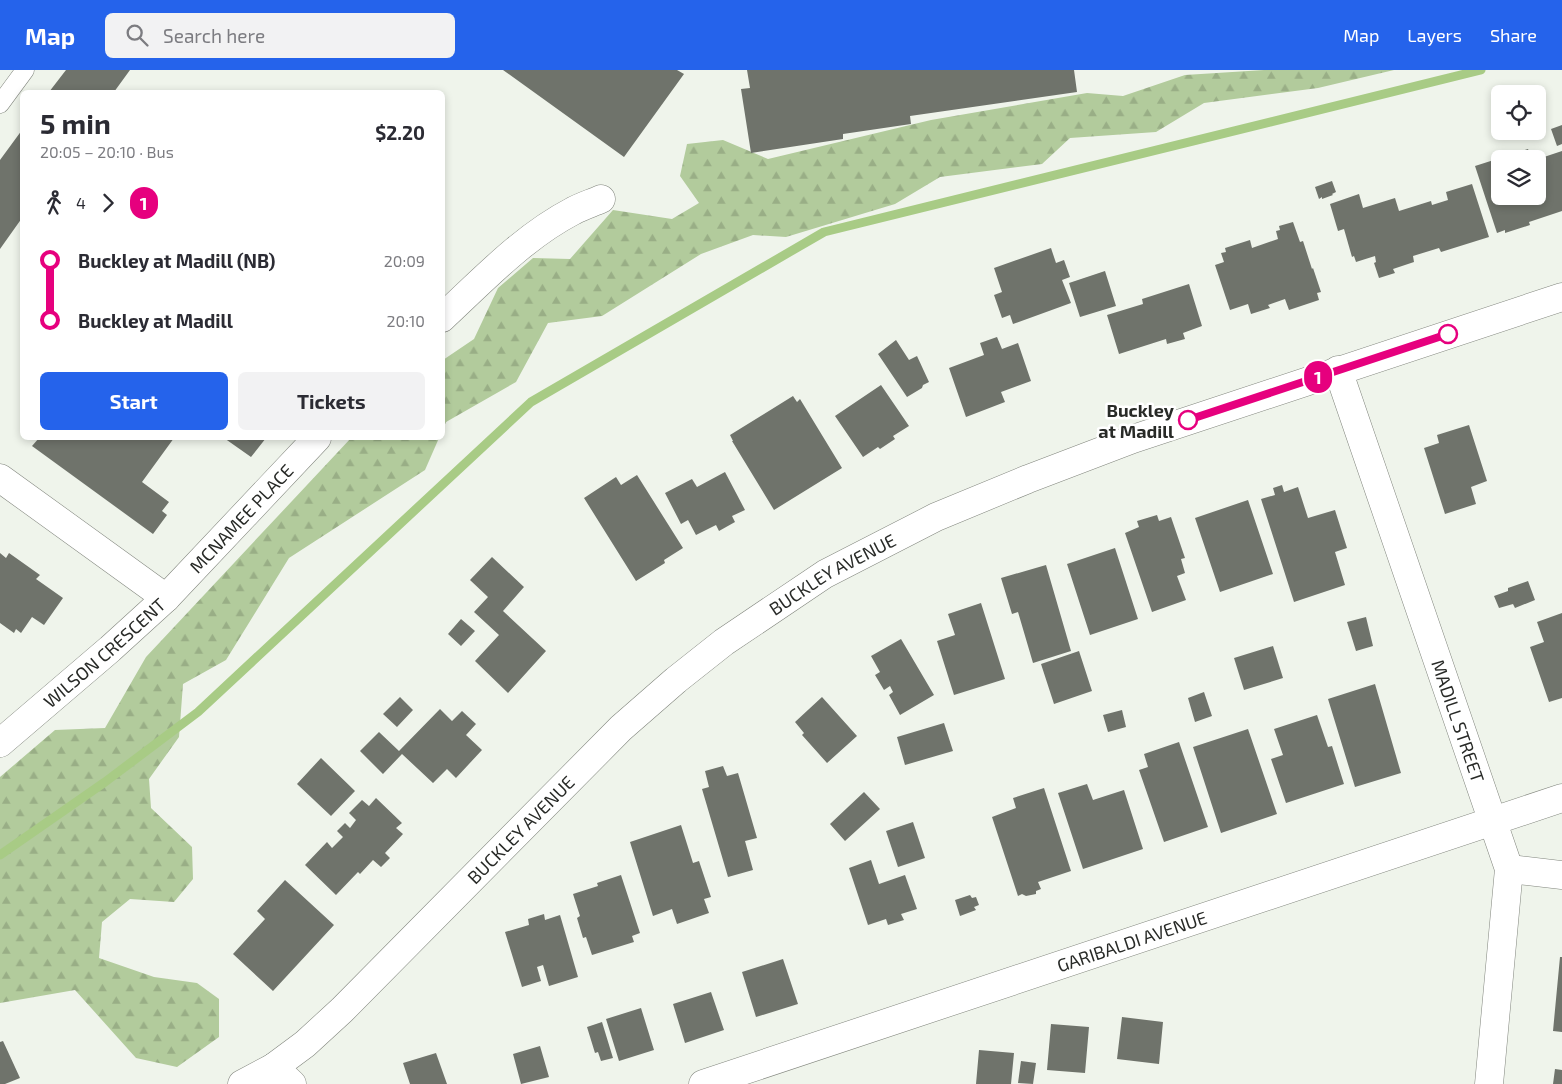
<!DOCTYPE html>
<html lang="en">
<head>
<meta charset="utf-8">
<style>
	:root { --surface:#fff; --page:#f2f2f3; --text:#2b2b33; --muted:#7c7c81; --accent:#2563eb }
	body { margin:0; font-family:"Exo 2",sans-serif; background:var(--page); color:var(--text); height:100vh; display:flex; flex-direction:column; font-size:19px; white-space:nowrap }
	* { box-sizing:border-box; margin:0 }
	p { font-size:16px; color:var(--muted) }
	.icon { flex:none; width:28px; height:28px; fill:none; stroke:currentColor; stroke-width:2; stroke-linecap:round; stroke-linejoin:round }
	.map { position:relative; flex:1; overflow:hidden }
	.details { position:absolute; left:20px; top:20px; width:425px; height:350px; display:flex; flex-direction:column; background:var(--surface); border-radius:8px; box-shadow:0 2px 8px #0003 }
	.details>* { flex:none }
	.badge { padding:0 10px; border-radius:16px; font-size:18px; line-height:32px }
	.tools { position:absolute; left:1491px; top:15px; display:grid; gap:10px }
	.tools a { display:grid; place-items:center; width:55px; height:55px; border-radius:8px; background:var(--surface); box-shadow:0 2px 8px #0003; font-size:25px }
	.map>.badge { position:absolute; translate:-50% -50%; box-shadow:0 0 0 2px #fff }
	.legs { display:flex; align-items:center; gap:8px; height:55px; padding:0 20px; font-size:16px }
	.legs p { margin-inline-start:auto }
	.headline { display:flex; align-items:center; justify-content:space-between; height:85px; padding:0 20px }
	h1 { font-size:28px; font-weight:700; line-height:38px }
	.action { display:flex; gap:10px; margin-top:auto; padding:10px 20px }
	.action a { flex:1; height:58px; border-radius:8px; background:var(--accent); color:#fff; font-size:20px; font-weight:700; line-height:58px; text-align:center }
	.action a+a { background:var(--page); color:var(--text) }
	ul { padding:0 20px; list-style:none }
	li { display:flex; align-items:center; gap:18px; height:60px; font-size:19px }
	li i { display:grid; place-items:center; width:8px; height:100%; margin:0 6px; background:currentColor }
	li i::after { content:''; width:12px; height:12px; margin:-6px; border:4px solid; border-radius:50%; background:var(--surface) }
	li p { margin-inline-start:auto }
	li:first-child i { background:linear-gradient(#0000 50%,currentColor 0) }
	li:last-child i { background:linear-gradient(currentColor 50%,#0000 0) }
	header { display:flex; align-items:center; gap:30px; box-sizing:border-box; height:70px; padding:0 25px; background:var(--accent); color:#fff }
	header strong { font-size:24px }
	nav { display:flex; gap:28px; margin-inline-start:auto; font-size:18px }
	.search { width:350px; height:45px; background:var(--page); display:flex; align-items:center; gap:12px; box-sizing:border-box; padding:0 18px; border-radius:8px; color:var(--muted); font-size:19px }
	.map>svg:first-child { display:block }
	.forest { fill:url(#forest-firs) }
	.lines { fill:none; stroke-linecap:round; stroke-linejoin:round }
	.stream { stroke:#a8cb85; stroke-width:9 }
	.building { fill:#6f736b }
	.service-casing { stroke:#81857d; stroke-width:19 }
	.minor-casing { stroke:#81857d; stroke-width:29 }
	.tertiary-casing { stroke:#81857d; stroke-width:29 }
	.service { stroke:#fff; stroke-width:18 }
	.minor { stroke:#fff; stroke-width:28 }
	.tertiary { stroke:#fff; stroke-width:28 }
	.line-1-casing { stroke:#fff; stroke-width:11 }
	.line-1 { stroke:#e6007e; stroke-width:8 }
	.stop-1-dot { fill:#fff; stroke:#e6007e; stroke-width:2.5 }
	.labels { text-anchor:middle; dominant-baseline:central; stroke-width:5; stroke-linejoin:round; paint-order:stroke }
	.stop-label { font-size:18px; font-weight:bold; fill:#282a27; stroke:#fff; text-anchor:end }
	.street-label { font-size:18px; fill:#282a27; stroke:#fff }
</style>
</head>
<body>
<header>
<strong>Map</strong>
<div class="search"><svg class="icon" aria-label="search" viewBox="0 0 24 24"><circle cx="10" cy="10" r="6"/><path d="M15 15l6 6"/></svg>Search here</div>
<nav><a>Map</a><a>Layers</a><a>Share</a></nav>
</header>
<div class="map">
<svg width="1562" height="1014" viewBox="0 0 1562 1014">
	<defs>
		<pattern id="forest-firs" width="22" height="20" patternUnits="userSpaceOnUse" patternTransform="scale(1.25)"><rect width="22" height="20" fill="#b2cb9c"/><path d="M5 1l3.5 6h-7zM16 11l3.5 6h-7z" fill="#99ae86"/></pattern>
	</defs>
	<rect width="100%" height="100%" fill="#eff4eb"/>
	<path class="forest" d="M1264,0H1394L1318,18L1204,33L1156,62L1070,68L1042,94L940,107L895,134L786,167L753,165L701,184L602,246L548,253L516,312L446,352L443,359V290L474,269L498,218L533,188L570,189L613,140L672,149L699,133L680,106L687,74L723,70L768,89L931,50L1087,23L1123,26L1185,5Z
		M351,368H439L425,400L289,488L226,590L183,614L179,667L149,709L151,738L192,777L193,809L174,832L130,829L102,852L99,888L154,907L197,913L219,929V967L177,997L136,988L75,920L0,933V707L55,660L105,658L146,587Z"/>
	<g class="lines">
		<path class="stream" d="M0,785L105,712L198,642L531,332L824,162L1481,0"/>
	</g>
	<path class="building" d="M66,0H130L114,22H49Z
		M503,0H677L684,4L624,87Z
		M747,0H1074L1077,22L910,46L911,54L843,64V69L751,83L741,19L750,18Z
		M1562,55V74L1557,76L1551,59Z
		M22,60V148L0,179V90Z
		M1528,79L1532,89H1500V126H1538V89L1562,81V141L1529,152L1530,155L1505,163V160L1497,163L1475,96Z
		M1332,111L1336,122L1332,124L1333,125L1322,129V127L1319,129L1315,117Z
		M1472,114L1489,167L1441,182L1439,178L1413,186L1414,192L1393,199L1395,203L1379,208L1374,193L1376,192L1375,186L1356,192L1354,186L1352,187L1344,159L1338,161L1330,134L1359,124L1363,138L1395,128L1399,141L1431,131L1432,135L1448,130L1446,122Z
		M1293,152L1300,172L1303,171L1312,199L1313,198L1321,222L1317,223L1319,230L1289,240L1285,229L1268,235L1270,238L1251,244L1248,234L1230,240L1215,195L1224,192L1221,183L1226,182L1225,178L1250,170L1252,178L1278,169L1276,161L1280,160L1279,156Z
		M1051,178L1056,193L1064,190L1070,207L1062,210L1071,233L1013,254L1010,245L1002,248L994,225L1002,222L994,198Z
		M1105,201L1116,236L1080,247L1069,213Z
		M1189,214L1202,256L1183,263L1185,269L1167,274L1166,269L1119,284L1107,245L1143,234L1142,229Z
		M997,267L1002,279L1018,273L1031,311L1001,322L1005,332L966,347L949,298L984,285L980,273Z
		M896,270L909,290L917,286L929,312L923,315L922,318L907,327L878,284Z
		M881,315L909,356L893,366L895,369L880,379L878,377L863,387L835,346Z
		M793,326L797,332L800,329L842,398L774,440L732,371H733L730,365Z
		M1469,355L1487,411L1471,417L1476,434L1445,444L1424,378L1439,373L1437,365Z
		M39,368H174L142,412L169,432L162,441L167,445L153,464L32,376Z
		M224,368H266L251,387Z
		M725,402L745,440L732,446L735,452L719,461L716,455L696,465L688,450L681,454L665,423L692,409L697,417Z
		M637,405L683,478L664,490L665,493L636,511L584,428L616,407L621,415Z
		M1282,415L1284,422L1298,417L1308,448L1335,440L1347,478L1335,482L1345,515L1294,532L1261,429L1275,425L1273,418Z
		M1248,430L1273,504L1220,522L1195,448Z
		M1157,445L1159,451L1171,447L1185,488L1181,489L1185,503L1177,506L1186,530L1152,542L1125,463L1139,457L1137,451Z
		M1115,478L1138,549L1090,565L1067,494Z
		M0,483L6,488L9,483L40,505L36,509L63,528L44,555L32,547L21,563L16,559L14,563L0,553Z
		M492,487L524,517L503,541L546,581L508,623L475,591L499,565L474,542L488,527L470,510Z
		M1046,495L1071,581L1033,593L1018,542L1012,544L1001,508Z
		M1528,511L1535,530L1515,538L1513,534L1499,538L1494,526L1508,521V518Z
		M981,533L1005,609L954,625L937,571L955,565L948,544Z
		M1562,543V628L1549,632L1530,577L1544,572L1537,552Z
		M1366,547L1373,576L1356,581L1347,552Z
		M461,549L475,561L461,576L448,564Z
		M901,569L934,625L900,645L889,625L893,622L890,616L884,620L875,605L880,602L871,586Z
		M1273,576L1283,608L1244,620L1234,588Z
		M1079,581L1092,621L1054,634L1041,594Z
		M1375,614L1401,703L1355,717L1328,629Z
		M1204,622L1212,646L1195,652L1188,628Z
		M400,627L413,640L397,657L383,644Z
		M822,627L857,666L827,693L802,665L804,663L795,652Z
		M440,639L452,651L462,641L476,654L466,665L482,680L456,708L447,699L433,713L402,684L383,704L360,681L379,662L399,681Z
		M1122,640L1126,657L1108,662L1103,645Z
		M1317,645L1328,677L1332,676L1344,714L1286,733L1271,689L1283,685L1274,659Z
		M944,653L953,681L905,695L897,667Z
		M1248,659L1277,744L1221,763L1193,677Z
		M1179,672L1208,757L1164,772L1139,700L1148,697L1144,684Z
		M321,688L355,721L331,746L297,714Z
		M723,696L727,706L738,703L757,768L745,771L753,800L728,807L702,719L709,717L705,701Z
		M1087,714L1093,730L1124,720L1143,779L1083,799L1058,723Z
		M1044,718L1071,801L1038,812L1041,819L1036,821V824L1026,826L1022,824L1018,826L992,747L1016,738L1013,728Z
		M864,722L880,739L845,771L830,754Z
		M376,728L402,753L396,758L403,764L385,783L390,788L381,797L373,790L360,804L358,802L336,825L305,795L327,772L332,778L343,767L337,761L345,753L350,758L356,750L349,743L362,730L369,736Z
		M913,752L925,788L898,797L886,761Z
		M681,755L693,793L699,791L711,827L704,829L709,843L677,854L672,839L653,846L630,772Z
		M871,790L879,814L905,805L917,839L901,844L904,850L888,855L886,849L868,855L849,798Z
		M621,805L640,863L632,866L634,872L592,885L586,867L583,868L577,848L580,846L573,824L598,816L597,813Z
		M285,810L334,855L273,921L233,884L265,849L257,841Z
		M970,825L972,828L976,827L979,835L974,837L976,840L960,846L955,830Z
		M544,844L545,850L560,845L578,907L549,916L543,895L537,897L541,911L522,917L505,862L529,855L528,849Z
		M1560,887H1562V962L1553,961Z
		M783,889L798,934L756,947L742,902Z
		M711,922L724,960L685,973L673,934Z
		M641,938L654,980L619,991L606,949Z
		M1122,947L1163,952L1159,994L1117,989Z
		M602,952L613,988L601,991L598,982L595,983L587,957Z
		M1051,954L1089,957L1085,1003L1047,1000Z
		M3,971L20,1008L5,1014H0V972Z
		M540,976L549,1007L521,1014L513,984Z
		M979,980L1014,983L1011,1014H976Z
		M436,983L447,1014H410L403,993Z
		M1021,991L1036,993L1033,1014L1018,1013Z
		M1555,999L1562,1000V1014H1553Z"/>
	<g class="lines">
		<g class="service-casing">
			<path id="service" d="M0,34L25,0"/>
		</g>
		<g class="minor-casing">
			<g id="minor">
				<path d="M442,248C483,210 523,167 573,141C582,136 592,133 601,129"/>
				<path id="s1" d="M1338,300L1509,799L1489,1014"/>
				<path d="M0,408L166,528"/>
				<path id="s2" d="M0,673L110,579L166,528L317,368"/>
				<path d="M1509,799L1562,805"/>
				<path d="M274,997L292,1014"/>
				<path id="s3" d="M703,1014L1562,728"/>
			</g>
		</g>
		<g class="tertiary-casing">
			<g id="tertiary">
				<path id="s4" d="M242,1014L274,997L305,974L342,940L621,658L676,610L724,572L825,504L936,447L1028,409L1133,369L1562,227"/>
			</g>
		</g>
		<use href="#service" class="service"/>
		<use href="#minor" class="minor"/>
		<use href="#tertiary" class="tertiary"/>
	</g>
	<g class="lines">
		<g class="line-1-casing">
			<path id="line-1" d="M1188,350L1448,264"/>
		</g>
		<use href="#line-1" class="line-1"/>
	</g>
	<g class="stop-1-dot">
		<circle cx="1448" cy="264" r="9"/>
		<circle cx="1188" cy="350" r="9"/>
	</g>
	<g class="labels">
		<g class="stop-label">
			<text x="1174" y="340">Buckley<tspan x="1174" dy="21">at Madill</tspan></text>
		</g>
		<g class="street-label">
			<text stroke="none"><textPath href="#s2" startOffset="330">MCNAMEE PLACE</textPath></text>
			<text stroke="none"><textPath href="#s4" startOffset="784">BUCKLEY AVENUE</textPath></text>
			<text stroke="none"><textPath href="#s2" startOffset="138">WILSON CRESCENT</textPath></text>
			<text stroke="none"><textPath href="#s1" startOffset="371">MADILL STREET</textPath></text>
			<text stroke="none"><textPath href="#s4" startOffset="379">BUCKLEY AVENUE</textPath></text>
			<text stroke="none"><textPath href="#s3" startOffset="452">GARIBALDI AVENUE</textPath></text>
		</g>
	</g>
</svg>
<div class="tools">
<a><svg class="icon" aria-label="locate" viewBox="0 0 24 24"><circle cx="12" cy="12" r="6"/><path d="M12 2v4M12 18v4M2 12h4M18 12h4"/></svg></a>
<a><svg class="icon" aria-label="layers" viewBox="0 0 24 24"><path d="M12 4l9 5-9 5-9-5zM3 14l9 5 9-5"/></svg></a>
</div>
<b class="badge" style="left:1318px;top:307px;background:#e6007e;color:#fff">1</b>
<section class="details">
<div class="headline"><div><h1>5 min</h1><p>20:05 – 20:10 · Bus</p></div><b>$2.20</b></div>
<div class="legs"><svg class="icon" aria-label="walk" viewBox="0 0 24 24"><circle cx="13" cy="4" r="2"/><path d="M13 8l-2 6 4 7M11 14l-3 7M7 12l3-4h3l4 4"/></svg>4<svg class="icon" aria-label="forward" viewBox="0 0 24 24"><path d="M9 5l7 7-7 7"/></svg><b class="badge" style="background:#e6007e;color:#fff">1</b></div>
<ul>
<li><i style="color:#e6007e"></i><b>Buckley at Madill (NB)</b><p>20:09</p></li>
<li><i style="color:#e6007e"></i><b>Buckley at Madill</b><p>20:10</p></li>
</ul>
<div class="action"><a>Start</a><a>Tickets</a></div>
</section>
</div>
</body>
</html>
